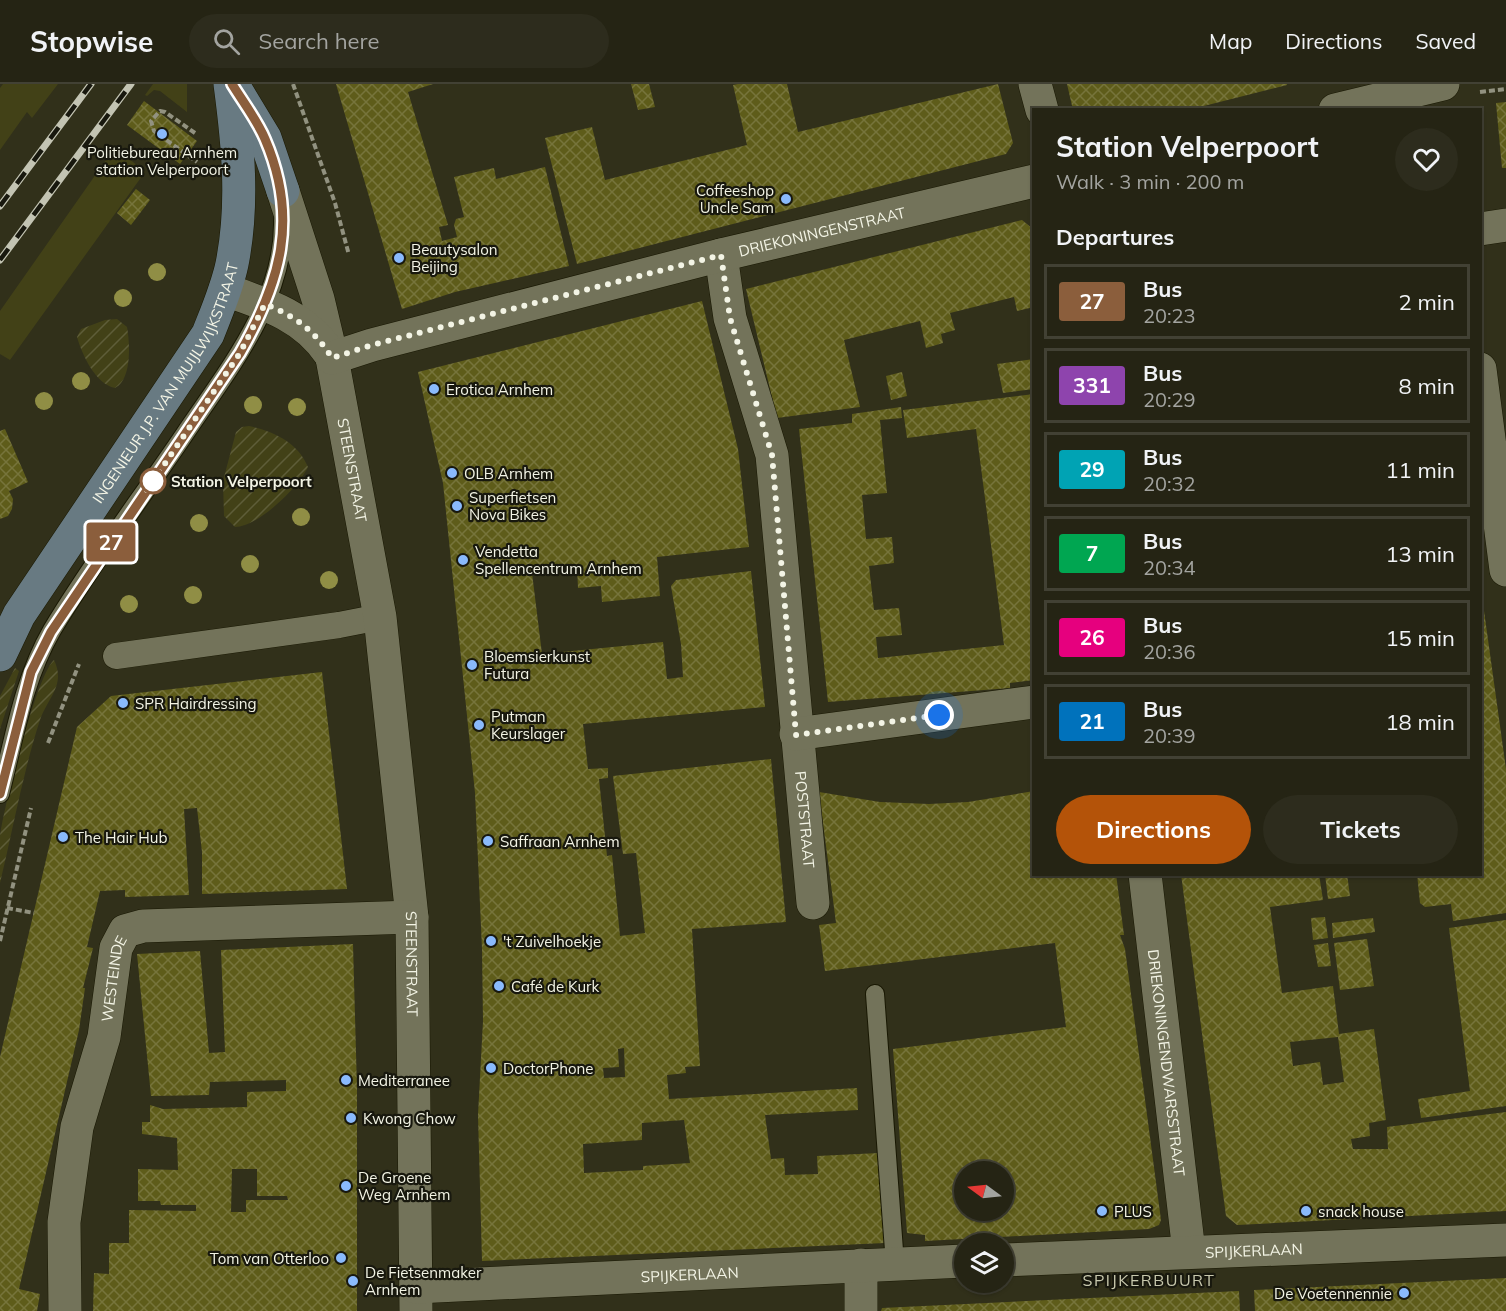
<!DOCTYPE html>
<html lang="en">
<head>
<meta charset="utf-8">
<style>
	:root { --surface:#252414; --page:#2d2c1d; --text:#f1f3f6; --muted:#a3a4a0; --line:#424134; --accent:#b45309 }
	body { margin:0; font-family:Mulish,sans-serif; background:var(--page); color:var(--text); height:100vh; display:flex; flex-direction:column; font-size:22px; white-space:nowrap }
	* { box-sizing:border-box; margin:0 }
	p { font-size:20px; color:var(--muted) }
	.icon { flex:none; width:33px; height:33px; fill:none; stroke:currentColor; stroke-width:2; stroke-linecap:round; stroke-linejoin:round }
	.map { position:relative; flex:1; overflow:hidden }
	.sheet { position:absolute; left:1032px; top:24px; width:450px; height:768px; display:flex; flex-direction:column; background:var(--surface); border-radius:0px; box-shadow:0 2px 4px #0004,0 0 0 2px var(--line) }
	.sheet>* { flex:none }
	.badge { padding:0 12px; border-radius:4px; font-size:21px; line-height:39px }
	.needle { width:39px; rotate:285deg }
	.buttons { position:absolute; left:954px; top:1077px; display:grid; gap:12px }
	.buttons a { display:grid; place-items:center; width:60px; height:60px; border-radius:50%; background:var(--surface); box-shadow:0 2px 4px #0004,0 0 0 2px var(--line); font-size:30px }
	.you { position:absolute; width:30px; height:30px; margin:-15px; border:4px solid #fff; border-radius:50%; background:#1a73e8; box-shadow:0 0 0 9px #1a73e833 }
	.map>.badge { position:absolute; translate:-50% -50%; box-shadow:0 0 0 3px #fff }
	h2 { padding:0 24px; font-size:22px; line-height:54px }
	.round { display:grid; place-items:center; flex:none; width:63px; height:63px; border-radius:32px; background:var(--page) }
	.overview { display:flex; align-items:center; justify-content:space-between; height:102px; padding:0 24px }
	h1 { font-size:28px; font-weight:700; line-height:45px }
	.button { display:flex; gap:12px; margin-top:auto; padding:12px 24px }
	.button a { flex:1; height:69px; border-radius:36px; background:var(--accent); color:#fff; font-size:24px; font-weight:700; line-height:69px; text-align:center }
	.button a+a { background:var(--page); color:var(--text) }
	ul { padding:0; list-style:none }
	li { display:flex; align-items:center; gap:18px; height:75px; margin:0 12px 9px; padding:0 12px; border:3px solid var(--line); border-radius:0px }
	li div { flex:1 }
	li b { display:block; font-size:22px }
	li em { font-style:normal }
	li .badge { min-width:66px; font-weight:700; text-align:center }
	header { display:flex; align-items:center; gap:36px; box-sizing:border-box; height:84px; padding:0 30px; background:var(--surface); border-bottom:2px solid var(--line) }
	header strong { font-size:28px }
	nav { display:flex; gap:33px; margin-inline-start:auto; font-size:21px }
	.search { width:420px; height:54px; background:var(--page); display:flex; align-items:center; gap:15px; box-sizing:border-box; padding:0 21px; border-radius:33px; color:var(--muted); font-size:22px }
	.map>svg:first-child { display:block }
	.green { fill:#424117 }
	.garden { fill:url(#garden-furrows) }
	.building { fill:url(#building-cross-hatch); fill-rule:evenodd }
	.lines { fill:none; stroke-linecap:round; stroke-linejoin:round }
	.service-casing { stroke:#191803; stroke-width:20 }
	.pedestrian-casing { stroke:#191803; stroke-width:27 }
	.minor-casing { stroke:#191803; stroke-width:34 }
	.secondary-casing { stroke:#191803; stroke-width:34 }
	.path { stroke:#929280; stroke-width:4; stroke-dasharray:6 3; stroke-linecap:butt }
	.service { stroke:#73735a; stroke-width:18 }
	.pedestrian { stroke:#73735a; stroke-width:26 }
	.minor { stroke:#73735a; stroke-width:33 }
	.secondary { stroke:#687a82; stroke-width:33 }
	.rail-casing { stroke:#c3c4b3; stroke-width:7 }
	.rail { stroke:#18180e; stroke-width:4.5; stroke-dasharray:14; stroke-linecap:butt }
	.tree { fill:#908e45 }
	.line-casing { stroke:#fff; stroke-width:14 }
	.line { stroke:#8b5e3c; stroke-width:9 }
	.walk { stroke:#f3f4e5; stroke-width:6; stroke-dasharray:0 10.8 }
	.poi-dot { fill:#8abafc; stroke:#18180e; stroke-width:2 }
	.stop-dot { fill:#fff; stroke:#8b5e3c; stroke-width:3 }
	.labels { text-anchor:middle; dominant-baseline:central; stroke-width:4.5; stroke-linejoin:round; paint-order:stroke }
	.poi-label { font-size:15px; fill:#f3f4e5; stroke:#18180e; text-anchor:start }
	.street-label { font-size:15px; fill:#f3f4e5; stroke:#18180e }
	.stop-label { font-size:15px; font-weight:bold; fill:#f3f4e5; stroke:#18180e; text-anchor:start }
	.neighbourhood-label { font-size:16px; letter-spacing:1.5px; fill:#c8c8ad; stroke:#18180e }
</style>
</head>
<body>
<header>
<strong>Stopwise</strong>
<div class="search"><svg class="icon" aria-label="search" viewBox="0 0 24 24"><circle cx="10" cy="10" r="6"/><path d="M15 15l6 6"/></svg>Search here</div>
<nav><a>Map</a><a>Directions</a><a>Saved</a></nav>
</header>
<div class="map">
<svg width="1506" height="1227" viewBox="0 0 1506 1227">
	<defs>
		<pattern id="garden-furrows" width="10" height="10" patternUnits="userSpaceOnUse" patternTransform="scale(1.5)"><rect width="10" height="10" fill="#424117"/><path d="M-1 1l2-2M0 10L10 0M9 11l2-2" fill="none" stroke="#5e5d39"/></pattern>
		<pattern id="building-cross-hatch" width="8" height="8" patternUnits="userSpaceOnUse" patternTransform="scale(1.5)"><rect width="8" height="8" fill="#5e5c1a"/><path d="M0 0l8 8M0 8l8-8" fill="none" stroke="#76743b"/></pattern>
	</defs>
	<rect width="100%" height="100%" fill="#31301a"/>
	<path class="green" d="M3,0H58L32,34L27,28L0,66V4Z
		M153,0H187V28L160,7L154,6L147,12L145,11Z
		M115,63L145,88L10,276L0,270V227Z"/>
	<path class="garden" d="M117,235L127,243C130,259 132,296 115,304C95,300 82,270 77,253L81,245L105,236Z
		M249,342C273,347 298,358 308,383C299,403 258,443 235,443L224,432L223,397L236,348L242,343Z
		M54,576C66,601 48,613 40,636C23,688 13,745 0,799C0,784 0,768 0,752C3,726 37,590 54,576Z
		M15,584L19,587L0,645V612Z"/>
	<path class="building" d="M336,0H433L408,8L448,141L439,143L442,157L457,153L454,141L456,135L464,133L454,93L494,84L496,95L545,83L569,182L455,208L402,225Z
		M631,0H649L655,23L638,26Z
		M738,0H787L798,48L998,0L1013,59L1006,70L577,180L545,54L592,43L605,96L747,61L733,1Z
		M1067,0H1287V1L1188,26H1073Z
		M144,17L197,57L180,80L127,41Z
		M1506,18V84H1502L1496,19Z
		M136,105L150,116L131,141L117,129Z
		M1022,136L1033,145L1034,223L1017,227L1014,213L950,229L955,246L941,250L943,259L926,264L920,237L844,256L860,323L777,334L746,205Z
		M702,217L738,365L749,463L657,473L660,512L602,518L601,502L578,504L577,483L532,489L542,570L663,558L667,595L683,593L681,560L671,502L676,496L751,487L765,623L583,640L588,685L608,684V694L599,695L607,772L612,771L620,852L645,849L636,769L623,770L613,692L771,675L786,838L692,845L700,982L685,983L686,989L667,991L669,1015L857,1004L858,1026L765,1031L771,1075L784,1074L785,1091L818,1090L817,1072L879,1069L885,1159L482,1177L478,1031L483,937L482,865L475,709L443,399L418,288ZM624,964L625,993L604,994L603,984L619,983L618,965ZM684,1036L690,1079L643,1082V1086L584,1089L583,1060L642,1056V1039Z
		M1034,275V305L1003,309L997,280Z
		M902,288L907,312L891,316L886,292Z
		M1034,310V596L1010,599V604L828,618L799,345L852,339V330L901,323L902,334L880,336L887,409L862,411L866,455L892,453L894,479L869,482L874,526L899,524L902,551L876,553L878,574L1004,561L976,345L907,354L903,326Z
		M5,345L28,398L9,407L13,415L12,425L8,432L0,435V347Z
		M1480,498L1506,685V829L1453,837L1451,820L1425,823L1420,819L1417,790H1480Z
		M322,588L347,805L202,810V768L197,724L184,725L189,811L125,813V806L100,807L87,863L93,864L83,904H85L79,946L19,1205L40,1210L37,1227H0V973L77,643L111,612Z
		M1034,707V790H1116L1124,851H1120L1125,865L1161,1136L1159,1141L1149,1145L925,1157V1151L907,1149L893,965L1066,943L1055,859L825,887L819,841L836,839L819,708L880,718L929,720L968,718ZM964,1088H1004V1126H964Z
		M1181,790H1319L1323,816L1270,823L1282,909L1333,902L1339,950L1374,945L1386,1036L1369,1039L1370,1052L1351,1055L1353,1065H1388L1387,1043L1506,1028V1127L1237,1141L1226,1132ZM1338,953L1344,998L1323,1001L1320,978L1293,982L1290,958Z
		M1325,790H1347L1350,812L1328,815Z
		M1325,833L1328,854L1313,856L1311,834Z
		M1373,834L1375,848L1333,854L1332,839Z
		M1506,836V1022L1421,1034L1418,1015L1470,1007L1449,844Z
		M1367,855L1374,902L1340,906L1334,859Z
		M1328,859L1331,882L1318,883L1314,861Z
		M353,860L357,1005V1227H93L94,1189L109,1190V1159H129V1126L196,1127V1121H161L160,1117H138V1085L178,1086L177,1054L142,1050V1038H150V1021L163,1025L247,1023V1008L286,1007V996L210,998L209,1011L151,1012L137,870L200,867L209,969L225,968L221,866ZM232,1085H257V1112H287L288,1116H246V1128H231Z
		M1506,1194V1227H1255L1254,1206Z
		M1239,1207L1240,1227H881L882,1224Z"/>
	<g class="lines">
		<g class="service-casing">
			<path id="service" d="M0,710C14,655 23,596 52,546C92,479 140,416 184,351C227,287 285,217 283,136
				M875,910L895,1180"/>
		</g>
		<g class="pedestrian-casing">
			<path id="pedestrian" d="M116,572L339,541L380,533"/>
		</g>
		<g class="minor-casing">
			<g id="minor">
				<path d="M1035,0L1042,26"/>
				<path d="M1335,26L1443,0"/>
				<path id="s1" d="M283,107L318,215L332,274L380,533L412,833L416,1227"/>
				<path d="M1480,145L1506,141"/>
				<path id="s2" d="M721,171L730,234L772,371L813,819"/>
				<path d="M225,206C266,220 305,232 330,270"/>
				<path id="s3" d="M332,274L372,261L721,171L1034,97"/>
				<path d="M1480,285L1506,486"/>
				<path d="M796,650L1034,618"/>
				<path id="s4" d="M1145,790L1189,1168"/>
				<path id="s5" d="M1004,1176L1506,1156"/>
				<path d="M861,1181V1227"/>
				<path id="s6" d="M416,1203L964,1177"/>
				<path id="s7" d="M65,1227L64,1138L77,1043L104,953L116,864L125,847L143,842L412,833"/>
			</g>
		</g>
		<g class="secondary-casing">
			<g id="secondary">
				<path d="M236,6L265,54L283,107"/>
				<path id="s8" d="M0,571L19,531L208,250C217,227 227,204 232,180C244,120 238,60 230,0"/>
			</g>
		</g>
		<path class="path" d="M293,0L335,119L349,171
			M1480,8L1506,5
			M195,49L165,28L160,27L151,37L154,47L197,78
			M48,659L79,580
			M7,824L34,829
			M0,857L31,724"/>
		<use href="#service" class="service"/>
		<use href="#pedestrian" class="pedestrian"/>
		<use href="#minor" class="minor"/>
		<use href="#secondary" class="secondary"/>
		<g class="rail-casing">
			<path id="rail" d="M0,122L91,0
				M0,176L131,0"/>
		</g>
		<use href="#rail" class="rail"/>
	</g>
	<g class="tree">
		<circle cx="157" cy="188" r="9"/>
		<circle cx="123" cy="214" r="9"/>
		<circle cx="81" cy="297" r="9"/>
		<circle cx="44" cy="317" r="9"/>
		<circle cx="253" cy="321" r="9"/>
		<circle cx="297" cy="323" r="9"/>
		<circle cx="301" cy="433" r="9"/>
		<circle cx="199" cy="439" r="9"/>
		<circle cx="250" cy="480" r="9"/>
		<circle cx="329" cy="496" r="9"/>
		<circle cx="193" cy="511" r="9"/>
		<circle cx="129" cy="520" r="9"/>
	</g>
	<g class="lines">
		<g class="line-casing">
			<path id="line" d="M0,710L31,588L51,548L240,269C281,197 299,134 265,55C257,36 243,18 232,0"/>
		</g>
		<use href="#line" class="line"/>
		<path class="walk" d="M153,397L147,406L240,269L265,220C295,232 315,247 332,274L372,261L721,171L730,234L772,371L796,651L939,631"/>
	</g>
	<g class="poi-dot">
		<circle cx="162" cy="50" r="6"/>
		<circle cx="786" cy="115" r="6"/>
		<circle cx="399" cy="174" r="6"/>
		<circle cx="434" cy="305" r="6"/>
		<circle cx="452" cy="389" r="6"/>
		<circle cx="457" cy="422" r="6"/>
		<circle cx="463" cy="476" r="6"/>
		<circle cx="472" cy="581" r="6"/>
		<circle cx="123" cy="619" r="6"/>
		<circle cx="479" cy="641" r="6"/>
		<circle cx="63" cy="753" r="6"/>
		<circle cx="488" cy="757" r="6"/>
		<circle cx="491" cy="857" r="6"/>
		<circle cx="499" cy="902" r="6"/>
		<circle cx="491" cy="984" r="6"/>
		<circle cx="346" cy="996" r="6"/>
		<circle cx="351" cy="1034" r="6"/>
		<circle cx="346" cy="1102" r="6"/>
		<circle cx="1102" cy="1127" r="6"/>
		<circle cx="1306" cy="1127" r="6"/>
		<circle cx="341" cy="1174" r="6"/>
		<circle cx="353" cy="1197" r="6"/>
		<circle cx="1404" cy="1209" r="6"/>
	</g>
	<circle class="stop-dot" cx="153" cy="397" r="12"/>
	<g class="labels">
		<g class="poi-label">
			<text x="162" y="68" text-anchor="middle">Politiebureau Arnhem<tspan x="162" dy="17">station Velperpoort</tspan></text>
			<text x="774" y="106" text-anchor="end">Coffeeshop<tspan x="774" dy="17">Uncle Sam</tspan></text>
			<text x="411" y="165">Beautysalon<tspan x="411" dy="17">Beijing</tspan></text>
			<text x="446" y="305">Erotica Arnhem</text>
			<text x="464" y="389">OLB Arnhem</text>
			<text x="469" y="413">Superfietsen<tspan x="469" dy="17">Nova Bikes</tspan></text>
			<text x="475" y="467">Vendetta<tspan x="475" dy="17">Spellencentrum Arnhem</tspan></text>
			<text x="484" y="572">Bloemsierkunst<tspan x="484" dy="17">Futura</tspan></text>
			<text x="135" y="619">SPR Hairdressing</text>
			<text x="491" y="632">Putman<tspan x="491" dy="17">Keurslager</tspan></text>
			<text x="75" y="753">The Hair Hub</text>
			<text x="500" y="757">Saffraan Arnhem</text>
			<text x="503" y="857">'t Zuivelhoekje</text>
			<text x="511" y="902">Café de Kurk</text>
			<text x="503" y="984">DoctorPhone</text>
			<text x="358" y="996">Mediterranee</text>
			<text x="363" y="1034">Kwong Chow</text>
			<text x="358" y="1093">De Groene<tspan x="358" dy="17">Weg Arnhem</tspan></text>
			<text x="1114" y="1127">PLUS</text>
			<text x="1318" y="1127">snack house</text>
			<text x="329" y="1174" text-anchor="end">Tom van Otterloo</text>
			<text x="365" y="1188">De Fietsenmaker<tspan x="365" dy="17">Arnhem</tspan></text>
			<text x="1392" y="1209" text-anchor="end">De Voetennennie</text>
		</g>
		<g class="street-label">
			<text stroke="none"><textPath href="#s3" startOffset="506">DRIEKONINGENSTRAAT</textPath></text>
			<text stroke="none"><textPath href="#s8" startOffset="320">INGENIEUR J.P. VAN MUIJLWIJKSTRAAT</textPath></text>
			<text stroke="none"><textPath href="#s1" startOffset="288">STEENSTRAAT</textPath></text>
			<text stroke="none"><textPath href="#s2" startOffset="573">POSTSTRAAT</textPath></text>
			<text stroke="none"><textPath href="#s1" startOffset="786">STEENSTRAAT</textPath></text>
			<text stroke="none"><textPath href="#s7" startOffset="338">WESTEINDE</textPath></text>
			<text stroke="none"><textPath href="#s4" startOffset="190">DRIEKONINGENDWARSSTRAAT</textPath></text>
			<text stroke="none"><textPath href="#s5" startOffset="250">SPIJKERLAAN</textPath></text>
			<text stroke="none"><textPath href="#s6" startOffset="274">SPIJKERLAAN</textPath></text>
		</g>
		<g class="stop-label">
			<text x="171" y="397">Station Velperpoort</text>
		</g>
		<g class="neighbourhood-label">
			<text x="1149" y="1196">SPIJKERBUURT</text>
		</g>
	</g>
</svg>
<div class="buttons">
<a><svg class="needle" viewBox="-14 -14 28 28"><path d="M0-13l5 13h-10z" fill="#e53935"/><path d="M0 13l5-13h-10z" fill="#a3a4a0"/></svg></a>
<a><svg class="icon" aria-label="layers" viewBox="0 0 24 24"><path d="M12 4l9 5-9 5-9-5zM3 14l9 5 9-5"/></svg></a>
</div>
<div class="you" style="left:939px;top:631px"></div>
<b class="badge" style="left:111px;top:458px;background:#8b5e3c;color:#fff">27</b>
<section class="sheet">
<div class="overview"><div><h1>Station Velperpoort</h1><p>Walk · 3 min · 200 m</p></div><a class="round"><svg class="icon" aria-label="heart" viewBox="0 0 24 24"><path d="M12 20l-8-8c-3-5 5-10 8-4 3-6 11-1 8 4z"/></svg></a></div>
<h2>Departures</h2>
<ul>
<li><span class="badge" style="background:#8b5e3c;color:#fff">27</span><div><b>Bus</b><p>20:23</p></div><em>2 min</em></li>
<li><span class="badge" style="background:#8e44ad;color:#fff">331</span><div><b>Bus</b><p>20:29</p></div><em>8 min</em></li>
<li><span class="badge" style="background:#00a3b4;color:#fff">29</span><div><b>Bus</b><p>20:32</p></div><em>11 min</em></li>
<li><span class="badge" style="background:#00a651;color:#fff">7</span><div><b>Bus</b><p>20:34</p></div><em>13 min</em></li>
<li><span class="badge" style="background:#e6007e;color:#fff">26</span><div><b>Bus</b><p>20:36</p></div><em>15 min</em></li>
<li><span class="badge" style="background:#0072bc;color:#fff">21</span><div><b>Bus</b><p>20:39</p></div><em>18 min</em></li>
</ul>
<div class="button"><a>Directions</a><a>Tickets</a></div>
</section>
</div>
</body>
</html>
